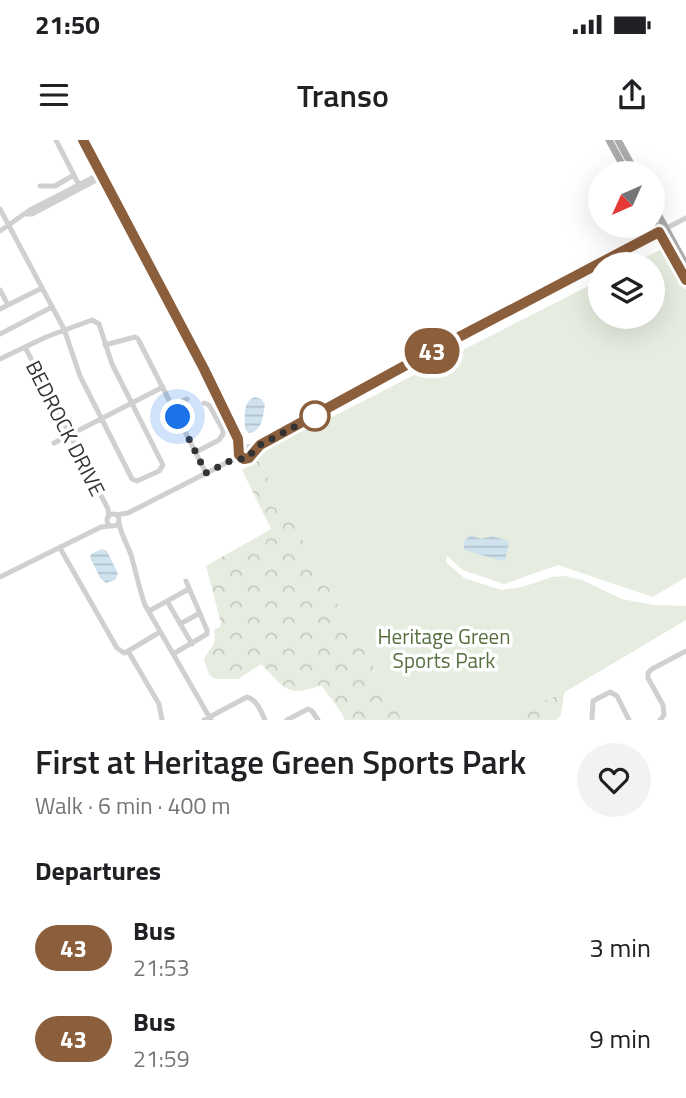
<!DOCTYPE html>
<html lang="en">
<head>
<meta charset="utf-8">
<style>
	:root { --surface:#fff; --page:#f2f2f2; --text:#202124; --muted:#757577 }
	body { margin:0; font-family:"Titillium Web",sans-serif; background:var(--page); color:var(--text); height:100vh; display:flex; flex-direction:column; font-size:26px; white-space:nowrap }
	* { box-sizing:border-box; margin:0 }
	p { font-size:23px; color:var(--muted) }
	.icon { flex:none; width:38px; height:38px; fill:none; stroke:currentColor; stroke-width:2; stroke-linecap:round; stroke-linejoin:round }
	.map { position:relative; height:580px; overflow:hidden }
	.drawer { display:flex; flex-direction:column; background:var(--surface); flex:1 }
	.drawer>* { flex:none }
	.badge { padding:0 14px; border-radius:23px; font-size:24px; line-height:46px }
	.needle { width:46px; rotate:225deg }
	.tools { position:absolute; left:588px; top:21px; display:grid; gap:14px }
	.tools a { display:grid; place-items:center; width:77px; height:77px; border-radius:50%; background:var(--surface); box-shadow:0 7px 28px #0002; font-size:35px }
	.you { position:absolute; width:35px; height:35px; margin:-18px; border:5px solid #fff; border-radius:50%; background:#1a73e8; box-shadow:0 0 0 10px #1a73e833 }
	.map>.badge { position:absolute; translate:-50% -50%; box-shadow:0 0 0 4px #fff }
	h2 { padding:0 35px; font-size:26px; line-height:63px }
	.round { display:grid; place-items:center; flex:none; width:74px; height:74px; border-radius:37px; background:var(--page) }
	.head { display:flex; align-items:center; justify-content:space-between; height:119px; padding:0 35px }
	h1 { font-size:33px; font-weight:600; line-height:52px }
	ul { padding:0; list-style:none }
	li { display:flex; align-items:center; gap:21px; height:91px; padding:0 35px }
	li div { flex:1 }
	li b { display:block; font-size:26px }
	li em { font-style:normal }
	li .badge { min-width:77px; font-weight:700; text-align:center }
	.status { display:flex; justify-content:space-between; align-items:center; height:49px; padding:0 35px; background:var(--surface); direction:ltr }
	.status svg { height:19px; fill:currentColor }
	header { display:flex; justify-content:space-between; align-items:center; height:91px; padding:0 35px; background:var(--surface); font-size:32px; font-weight:600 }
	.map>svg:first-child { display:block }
	.green { fill:#e6ecdf }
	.forest { fill:url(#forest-crowns) }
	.water { fill:url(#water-rules) }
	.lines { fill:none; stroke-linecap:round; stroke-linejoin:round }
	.minor { stroke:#d0d0d0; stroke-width:5 }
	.major { stroke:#ababab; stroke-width:7 }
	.line-casing { stroke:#fff; stroke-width:16 }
	.line { stroke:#8b5e3c; stroke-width:10 }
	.walk { stroke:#333; stroke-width:7; stroke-dasharray:0 12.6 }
	.stop-dot { fill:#fff; stroke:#8b5e3c; stroke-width:3.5 }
	.labels { text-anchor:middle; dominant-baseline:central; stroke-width:7; stroke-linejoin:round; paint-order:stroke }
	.street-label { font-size:21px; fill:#333; stroke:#fff }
	.park-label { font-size:21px; fill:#56703f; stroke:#fff }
</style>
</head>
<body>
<div class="status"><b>21:50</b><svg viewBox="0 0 49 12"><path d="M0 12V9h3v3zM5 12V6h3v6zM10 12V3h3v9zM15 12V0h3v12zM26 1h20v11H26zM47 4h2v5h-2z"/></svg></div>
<header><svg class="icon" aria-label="menu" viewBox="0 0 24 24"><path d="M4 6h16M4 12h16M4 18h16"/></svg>Transo<svg class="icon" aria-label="share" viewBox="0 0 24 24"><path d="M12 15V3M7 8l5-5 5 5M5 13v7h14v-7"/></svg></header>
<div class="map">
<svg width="686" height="580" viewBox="0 0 686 580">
	<defs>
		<pattern id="forest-crowns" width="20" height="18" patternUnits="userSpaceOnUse" patternTransform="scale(1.75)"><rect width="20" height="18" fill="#e6ecdf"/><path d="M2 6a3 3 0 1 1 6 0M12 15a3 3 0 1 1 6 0" fill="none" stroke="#c6cbc0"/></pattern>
		<pattern id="water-rules" width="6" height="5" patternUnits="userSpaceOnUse" patternTransform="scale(1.75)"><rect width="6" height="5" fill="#cfe2ee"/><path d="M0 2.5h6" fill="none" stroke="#b2c2cd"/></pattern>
	</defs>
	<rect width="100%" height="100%" fill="#fff"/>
	<path class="green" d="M662,109L686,150V437L653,457L558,425L504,444L463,430L447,416L446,422L464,438L501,450L522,447L552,437L566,436L582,440L622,459L654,465L686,466V480L570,549L504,580H402L346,477L337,464L333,451C327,448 324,442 322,435L258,320L257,312L334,276L600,140V177H653V124H632Z"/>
	<path class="forest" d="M258,320L322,435C324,442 327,448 333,451L337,464L345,475L402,580H344L343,575L321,545C286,559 285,547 261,524L238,539H218L213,538L209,534L204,520C210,505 217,509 214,490L220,487L221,483L206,426L271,389L242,330Z
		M570,549L564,553L561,575L556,580H504Z"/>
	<path class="water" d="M255,257L261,259L265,264C263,276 263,291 249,293L245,289C245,278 242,261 255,257Z
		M470,395L481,399L492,396L508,401L509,403L505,420L503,421L464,410V402Z
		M102,409L107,411L118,434L115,440L106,443L100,438L90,417L91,414Z"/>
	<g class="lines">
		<path class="minor" d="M56,0L79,45
			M83,0L203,229L238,299L239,314L244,319L249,318L260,305L419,218L686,78
			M40,46H55L74,35
			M0,69L64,189L80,236L132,339L137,341L159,331L163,325L161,321L112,224L99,184L92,180L46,197L0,219
			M27,74H32L102,37
			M0,91L30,70L100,34
			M0,150L8,165
			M0,169L42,148
			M0,194L52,167
			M105,205L135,197L138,199L206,333
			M25,207L108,369L109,376
			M172,266L187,259
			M54,303L163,247
			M247,307L260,305
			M196,312L219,300L223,294V290L209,265L204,263
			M107 380a6 6 0 1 1 12 0a6 6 0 1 1-12 0Z
			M116,375L128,373L230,321L242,318
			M119,383C121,395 127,403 131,415C136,431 139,449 145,465L211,580
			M60,408L117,508L124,513L128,511
			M0,437L101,387L110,386
			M167,461L192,504
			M149,471L189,449
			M180,484L200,473
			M128,511L159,564L162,580
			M128,511L160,492
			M173,514L207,494V490L186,441
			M204,580L247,557C257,560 261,571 265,580
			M287,580L308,569L312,571L318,580
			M592,580L593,561L610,552L617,556L629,580
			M660,580L664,575L663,565L648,538V533L652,529L686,511"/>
		<path class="major" d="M609,0L627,33
			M618,0L636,33
			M653,65L686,125
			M653,81L686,139"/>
	</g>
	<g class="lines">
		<g class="line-casing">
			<path id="line" d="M83,0L204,229L238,299L239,315L244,319L249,318L260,305L419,218L659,92L686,140"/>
		</g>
		<use href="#line" class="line"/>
		<path class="walk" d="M178,277L206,333L230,321L247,318L260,305L315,276"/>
	</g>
	<circle class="stop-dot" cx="315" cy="276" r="14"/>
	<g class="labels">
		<g class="street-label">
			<text transform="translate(66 288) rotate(63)">BEDROCK DRIVE</text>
		</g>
		<g class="park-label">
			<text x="444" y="496">Heritage Green<tspan x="444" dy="24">Sports Park</tspan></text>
		</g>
	</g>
</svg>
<div class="tools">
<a><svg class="needle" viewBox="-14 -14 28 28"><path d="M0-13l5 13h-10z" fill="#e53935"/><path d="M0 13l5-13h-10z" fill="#757577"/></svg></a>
<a><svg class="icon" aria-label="layers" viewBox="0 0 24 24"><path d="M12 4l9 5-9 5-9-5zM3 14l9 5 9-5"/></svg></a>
</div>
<div class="you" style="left:178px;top:277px"></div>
<b class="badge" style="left:432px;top:211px;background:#8b5e3c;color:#fff">43</b>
</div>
<section class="drawer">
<div class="head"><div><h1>First at Heritage Green Sports Park</h1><p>Walk · 6 min · 400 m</p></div><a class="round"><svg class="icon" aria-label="heart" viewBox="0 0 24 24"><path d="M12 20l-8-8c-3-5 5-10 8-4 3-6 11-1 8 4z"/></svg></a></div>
<h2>Departures</h2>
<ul>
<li><span class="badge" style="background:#8b5e3c;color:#fff">43</span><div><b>Bus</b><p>21:53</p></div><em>3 min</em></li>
<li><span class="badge" style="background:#8b5e3c;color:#fff">43</span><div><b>Bus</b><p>21:59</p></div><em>9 min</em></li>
</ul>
</section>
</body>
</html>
